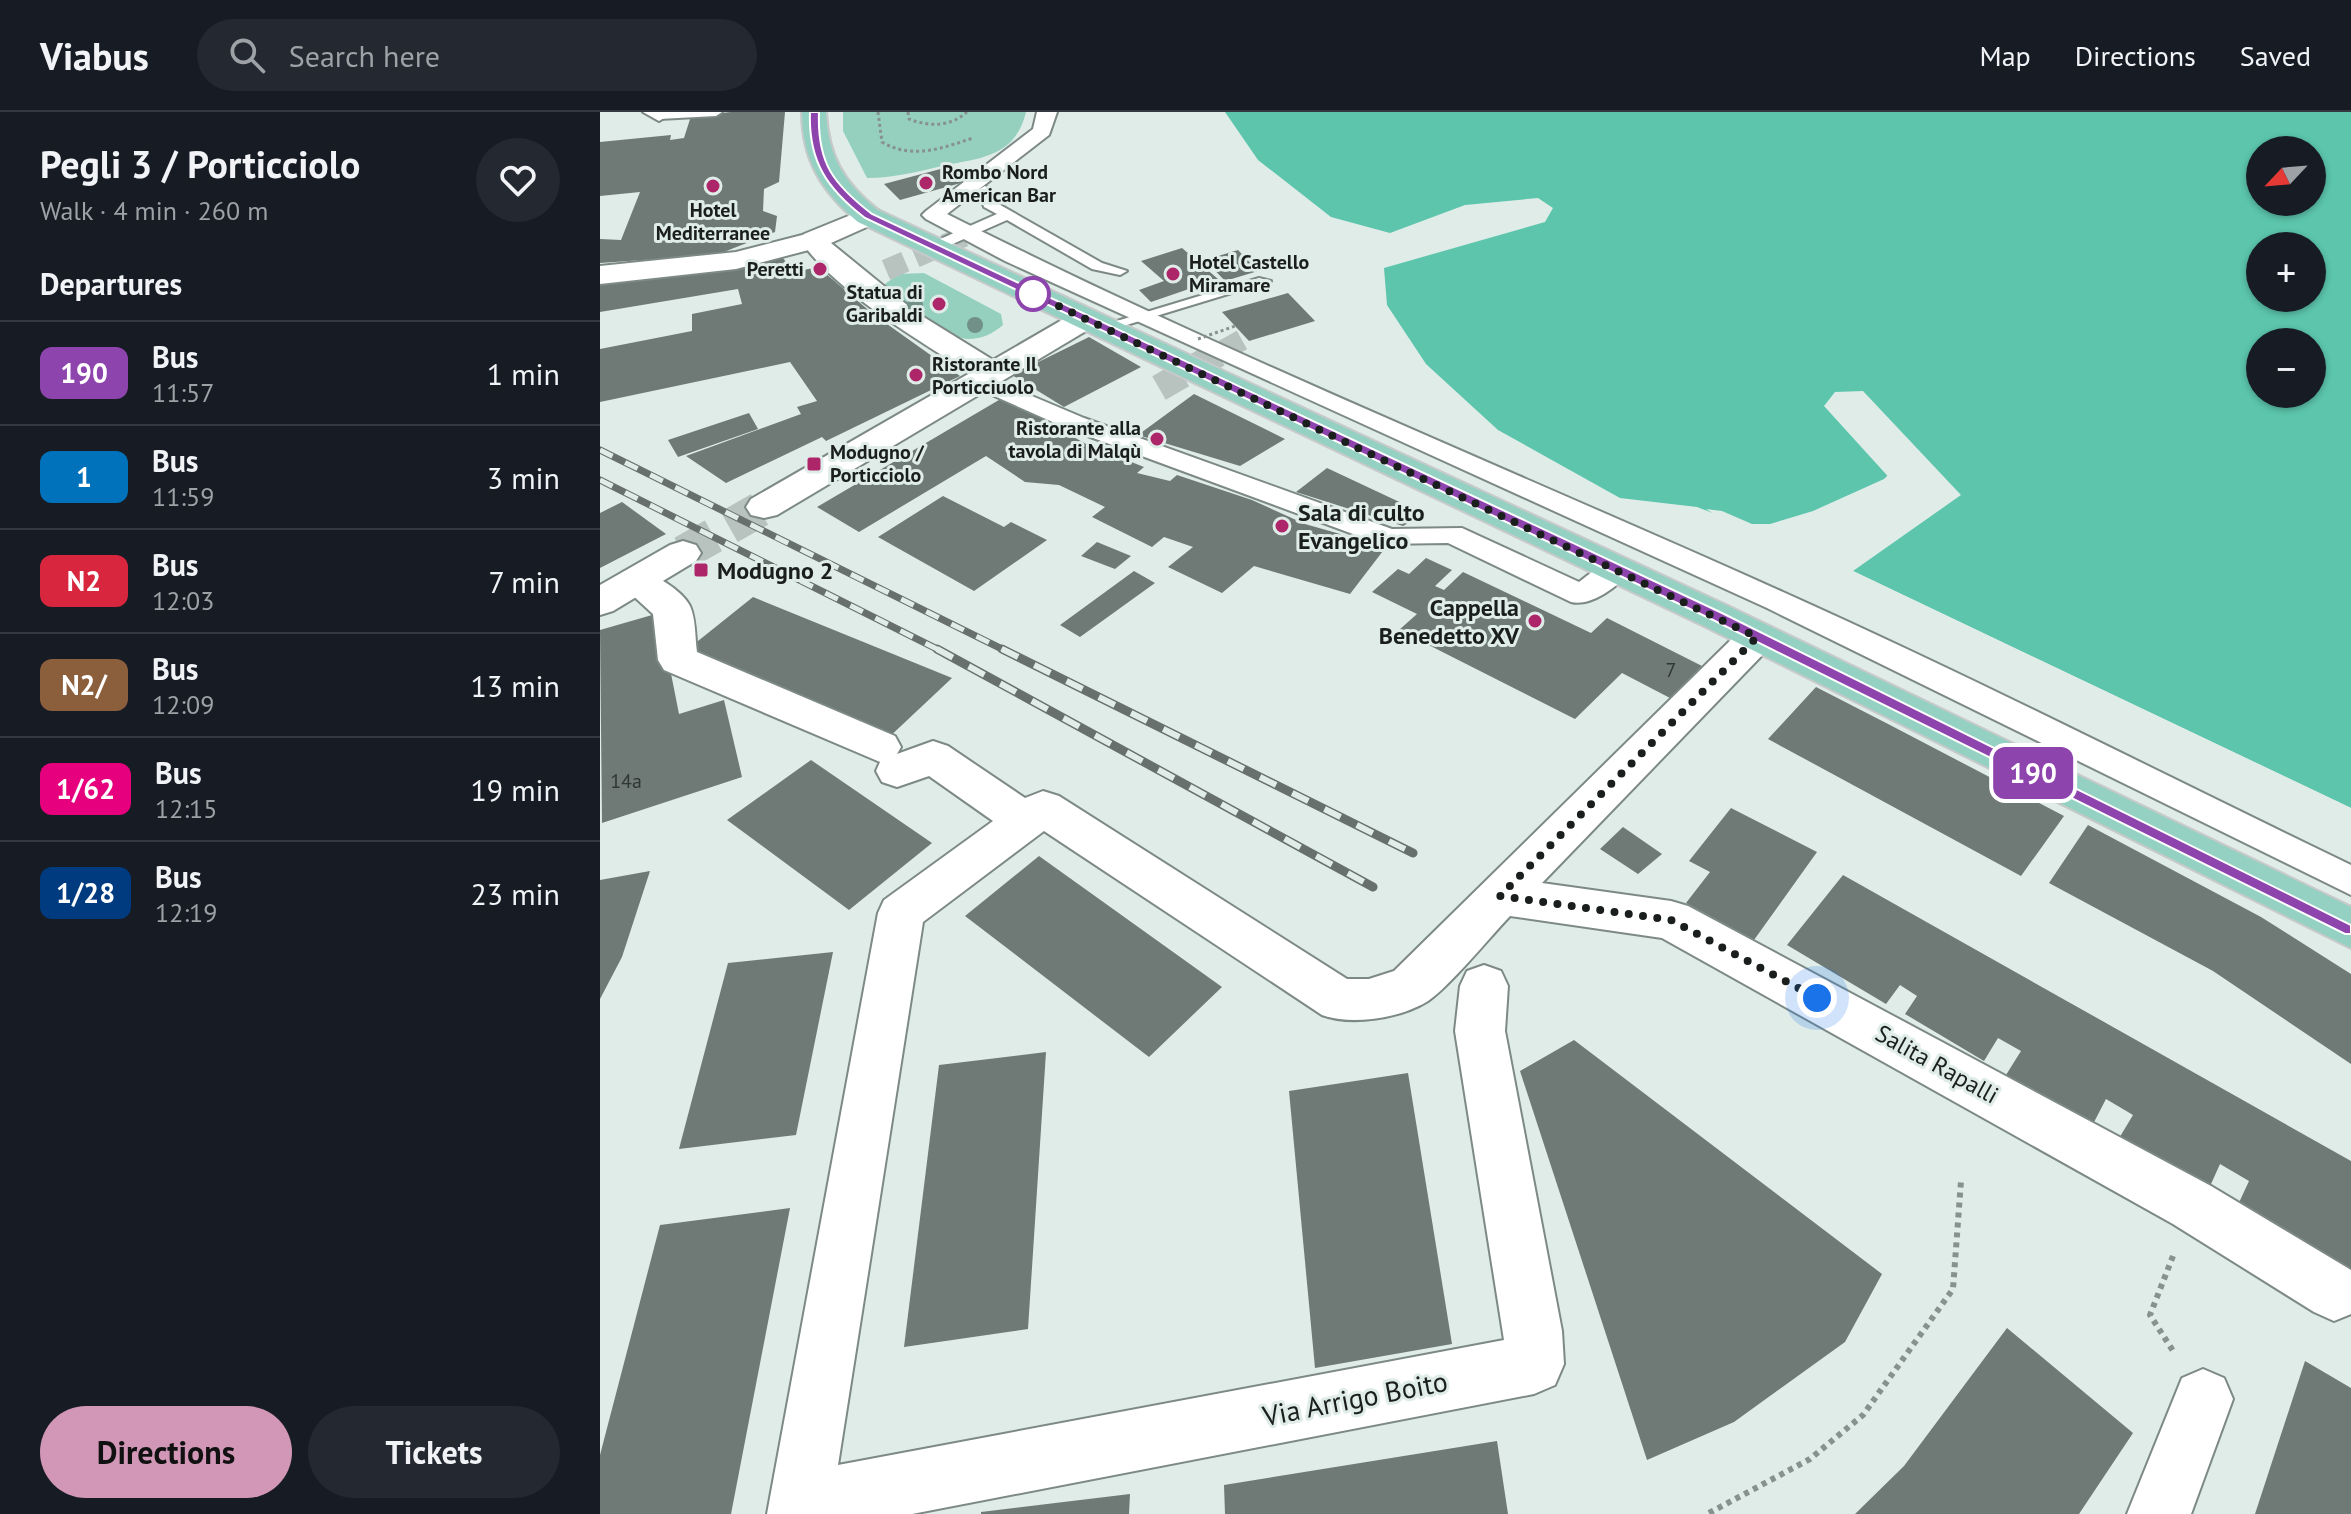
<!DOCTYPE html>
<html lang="en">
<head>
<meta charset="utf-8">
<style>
	:root { --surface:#171b24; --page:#242831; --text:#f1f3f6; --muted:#9ea1a6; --line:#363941; --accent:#d297b7 }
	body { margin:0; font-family:"PT Sans",sans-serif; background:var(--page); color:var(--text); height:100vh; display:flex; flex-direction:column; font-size:30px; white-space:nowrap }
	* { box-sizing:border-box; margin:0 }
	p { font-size:26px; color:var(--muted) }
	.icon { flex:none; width:44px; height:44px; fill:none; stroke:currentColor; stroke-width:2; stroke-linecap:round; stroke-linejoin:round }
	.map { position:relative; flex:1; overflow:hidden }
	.panel { display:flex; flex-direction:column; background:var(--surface); width:600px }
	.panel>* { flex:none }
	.badge { padding:0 16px; border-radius:12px; font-size:28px; line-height:52px }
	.needle { width:52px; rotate:244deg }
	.fabs { position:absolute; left:1646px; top:24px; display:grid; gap:16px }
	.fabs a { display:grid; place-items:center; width:80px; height:80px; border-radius:50%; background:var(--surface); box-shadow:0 2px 6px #0004; font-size:40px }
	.you { position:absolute; width:40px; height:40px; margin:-20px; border:6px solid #fff; border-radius:50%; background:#1a73e8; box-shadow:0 0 0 12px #1a73e833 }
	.map>.badge { position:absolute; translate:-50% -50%; box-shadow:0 0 0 4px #fff }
	h2 { padding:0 40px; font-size:30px; line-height:72px }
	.round { display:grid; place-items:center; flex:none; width:84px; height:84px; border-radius:42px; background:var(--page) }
	.summary { display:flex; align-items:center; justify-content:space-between; height:136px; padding:0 40px }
	h1 { font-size:38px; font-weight:700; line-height:60px }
	.action { display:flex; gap:16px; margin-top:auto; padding:16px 40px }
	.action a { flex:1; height:92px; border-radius:48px; background:var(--accent); color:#111; font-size:32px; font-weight:700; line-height:92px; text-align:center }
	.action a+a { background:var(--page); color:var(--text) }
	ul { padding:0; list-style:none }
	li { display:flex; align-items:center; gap:24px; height:104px; padding:0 40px; border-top:2px solid var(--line) }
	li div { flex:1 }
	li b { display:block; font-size:30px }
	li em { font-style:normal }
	li .badge { min-width:88px; font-weight:700; text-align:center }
	header { display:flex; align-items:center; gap:48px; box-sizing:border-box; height:112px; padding:0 40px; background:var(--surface); border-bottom:2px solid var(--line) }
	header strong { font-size:38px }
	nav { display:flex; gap:44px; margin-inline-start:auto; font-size:28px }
	.search { width:560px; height:72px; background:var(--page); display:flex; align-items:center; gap:20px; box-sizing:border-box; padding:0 28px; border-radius:44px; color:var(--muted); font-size:30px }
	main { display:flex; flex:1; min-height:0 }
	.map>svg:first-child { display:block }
	.green { fill:#95d0bf }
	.water { fill:#5cc5ac; fill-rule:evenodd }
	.pier { fill:#dfece8 }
	.building { fill:#6f7a77 }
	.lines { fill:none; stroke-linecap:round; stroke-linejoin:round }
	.pedestrian-tunnel-far1 { stroke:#b8c3bf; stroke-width:21; stroke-dasharray:21 11; stroke-linecap:butt }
	.pedestrian-tunnel { stroke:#b8c3bf; stroke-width:27; stroke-dasharray:27 14; stroke-linecap:butt }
	.minor-tunnel { stroke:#b8c3bf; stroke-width:35; stroke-dasharray:35 18; stroke-linecap:butt }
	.service-casing { stroke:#7d8985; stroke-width:4 }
	.pedestrian-casing { stroke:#7d8985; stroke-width:4 }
	.minor-casing { stroke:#7d8985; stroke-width:4 }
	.tertiary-casing { stroke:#7d8985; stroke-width:4 }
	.primary-casing { stroke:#c8c9c9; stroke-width:4 }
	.path-far1 { stroke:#87918e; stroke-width:3; stroke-dasharray:3 3; stroke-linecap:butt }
	.path { stroke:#87918e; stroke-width:6; stroke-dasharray:5 5; stroke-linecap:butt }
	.service { fill:#fff; fill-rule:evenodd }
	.pedestrian { fill:#fff; fill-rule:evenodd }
	.minor { fill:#fff; fill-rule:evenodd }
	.tertiary { fill:#fff; fill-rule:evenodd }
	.primary { fill:#94d1c2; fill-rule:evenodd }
	.rail-far1-casing { stroke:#68706d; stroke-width:7 }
	.rail-casing { stroke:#68706d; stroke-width:9 }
	.rail-far1 { stroke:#dfece8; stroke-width:5; stroke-dasharray:14; stroke-linecap:butt }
	.rail { stroke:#dfece8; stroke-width:6; stroke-dasharray:18; stroke-linecap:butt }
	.path-bridge { stroke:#87918e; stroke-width:3; stroke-dasharray:3 3; stroke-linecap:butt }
	.tree { fill:#709088 }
	.line { fill:#8e44ad; stroke:#fff; stroke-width:2 }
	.walk { stroke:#1a1f1d; stroke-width:8; stroke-dasharray:0 14.4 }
	.poi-dot { fill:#ad266a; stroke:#dfece8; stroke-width:3 }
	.stop-dot { fill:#fff; stroke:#8e44ad; stroke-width:4 }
	.labels { text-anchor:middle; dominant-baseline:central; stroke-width:6; stroke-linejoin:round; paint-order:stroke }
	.far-poi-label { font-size:20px; font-weight:bold; fill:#1a1f1d; stroke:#dfece8; text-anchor:start }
	.number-label { font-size:20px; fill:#2f3634 }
	.poi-label { font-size:24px; font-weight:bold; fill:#1a1f1d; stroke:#dfece8; text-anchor:start }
	.street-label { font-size:24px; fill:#1a1f1d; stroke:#dfece8 }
	.near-street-label { font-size:28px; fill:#1a1f1d; stroke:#dfece8 }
</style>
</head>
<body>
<header>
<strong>Viabus</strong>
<div class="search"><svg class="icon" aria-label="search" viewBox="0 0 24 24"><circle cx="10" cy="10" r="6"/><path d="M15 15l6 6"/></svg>Search here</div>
<nav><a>Map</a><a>Directions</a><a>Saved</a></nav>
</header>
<main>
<section class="panel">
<div class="summary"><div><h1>Pegli 3 / Porticciolo</h1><p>Walk · 4 min · 260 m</p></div><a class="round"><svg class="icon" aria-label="heart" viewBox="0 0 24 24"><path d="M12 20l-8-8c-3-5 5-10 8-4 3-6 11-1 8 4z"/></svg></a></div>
<h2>Departures</h2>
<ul>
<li><span class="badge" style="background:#8e44ad;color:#fff">190</span><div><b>Bus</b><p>11:57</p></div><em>1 min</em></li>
<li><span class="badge" style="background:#0072bc;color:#fff">1</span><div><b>Bus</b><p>11:59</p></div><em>3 min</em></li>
<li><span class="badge" style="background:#d7263d;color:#fff">N2</span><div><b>Bus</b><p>12:03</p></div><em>7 min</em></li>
<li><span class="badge" style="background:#8b5e3c;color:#fff">N2/</span><div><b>Bus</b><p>12:09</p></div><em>13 min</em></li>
<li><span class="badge" style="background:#e6007e;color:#fff">1/62</span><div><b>Bus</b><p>12:15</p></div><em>19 min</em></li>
<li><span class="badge" style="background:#003b80;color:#fff">1/28</span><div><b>Bus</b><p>12:19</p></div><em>23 min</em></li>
</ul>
<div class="action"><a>Directions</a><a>Tickets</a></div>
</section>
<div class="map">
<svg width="1751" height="1402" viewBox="0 0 1751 1402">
	<rect width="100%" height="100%" fill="#dfece8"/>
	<path class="green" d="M243,0H426C415,46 379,46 342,54C316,60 293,66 267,66L243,19Z
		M324,161L401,202L403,213C392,222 382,227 368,227C352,227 292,185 285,172L299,162Z"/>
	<path class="water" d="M625,0H1751V696L1253,459L1361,383L1263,279L1235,280L1224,294L1294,371L1170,423L1097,395L1020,386L898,318L826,252L787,193L784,156L945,110L953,96L938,86L865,93L790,121L731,105L658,48ZM1660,38H1712V90H1660ZM1660,134H1712V186H1660ZM1660,230H1712V282H1660Z"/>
	<path class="pier" d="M1290,361L1298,370L1297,374L1230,412L1171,426L1128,411L1106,397L1122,399L1152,412H1170L1213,399L1284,367Z
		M1252,455L1253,459L1751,696V700L1251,463Z"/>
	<path class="building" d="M131,0H185L179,70L164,77L163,99L177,104L175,120L116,143L0,151V127L21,128L40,80L0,84V30L71,23L70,28L84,26L91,4Z
		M348,55H365L372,61L368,69L300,88L284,72Z
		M582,136L618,167L551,190L539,178L564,169L541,149Z
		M638,138L658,159L625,169L605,148Z
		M179,141L194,160L218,155L273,202L360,264L226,329L222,325L126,371L86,344L201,302L197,295L217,289L190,250L0,290V237L92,219V202L142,192L138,177L0,200V173L4,167Z
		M688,181L715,209L649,229L622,200Z
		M489,225L541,255L464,295L412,263Z
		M594,282L665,317L685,327L640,354L538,323Z
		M404,285L486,332L544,355L537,361L570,369L577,363L652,388L705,412L786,435L750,482L654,454L622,481L568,455L593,435L564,425L552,435L492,405L505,395L459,373L425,370L386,344L259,420L217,395Z
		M149,301L158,317L78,345L68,328Z
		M727,356L825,402L803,414L696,380Z
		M343,384L404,415L411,410L447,428L374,479L278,425Z
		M22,390L66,422L0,456V401Z
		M497,430L531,444L515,457L481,444Z
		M826,446L852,458L835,474L844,478L863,460L991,521L1007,506L1102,554L1070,586L1022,561L975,607L799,518L817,502L772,480L798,457L809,462Z
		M534,459L555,471L480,525L460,513Z
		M153,485L352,566L285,629L83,541Z
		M59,501L79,602L124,588L142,665L2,711L0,518Z
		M1216,575L1290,613L1464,704L1421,764L1168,627Z
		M211,648L332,731L249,798L127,708Z
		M1131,696L1217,740L1154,828L1086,791L1110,760L1089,749Z
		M1488,713L1661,805L1751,862V952L1613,859L1449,771Z
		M1023,715L1062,742L1038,762L1000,737Z
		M439,744L622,875L549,945L365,804Z
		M50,759L22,845L0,887V768Z
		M1243,763L1751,1049V1161L1636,1097L1649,1069L1620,1052L1607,1081L1518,1028L1533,1003L1506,987L1492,1014L1406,963L1421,939L1398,926L1384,949L1305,902L1317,884L1300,873L1286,892L1187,833Z
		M233,840L196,1023L79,1037L128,851Z
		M974,928L1282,1162L1245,1230L1134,1310L1047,1348L920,959Z
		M446,940L428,1217L304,1235L339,953Z
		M808,961L852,1232L715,1256L689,979Z
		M190,1096L131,1402H0V1343L60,1113Z
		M1407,1216L1533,1321L1479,1402H1255L1304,1354Z
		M1705,1249L1751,1276V1402H1655Z
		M897,1329L908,1402H625L624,1373Z
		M530,1382L529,1402H381V1400Z"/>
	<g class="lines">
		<path class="pedestrian-tunnel-far1" d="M286,158L367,123
			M624,238L642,228"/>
		<path class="pedestrian-tunnel" d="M559,276L628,236"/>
		<path class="minor-tunnel" d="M83,441L164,395"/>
		<g class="service-casing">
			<path id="service" d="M56,0H122L116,4L59,7L53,3Z
				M385,74L392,78L395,90L502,151L527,159L520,163L492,157L407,108L339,138H329V132L397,102L384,95L378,78Z
				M659,166L671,169L510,218L497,215Z"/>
		</g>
		<g class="pedestrian-casing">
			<path id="pedestrian" d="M43,0H66L69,3L59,9Z
				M437,0H457L449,23L347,102C620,240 905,355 1183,480C1375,566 1562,662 1751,753V783L1167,496L405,149L326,107L322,103L326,99L433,17Z
				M401,271L484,306L792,417L862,416L979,470C994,459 1007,445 1027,450L1031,457C1020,474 991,495 971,490L848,431L780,432L466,316L392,283L389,278L392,273Z"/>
		</g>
		<g class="minor-casing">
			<path id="minor" d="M214,120L224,122L228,128L224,134L136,157L0,172V154L136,140Z
				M36,457C53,461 82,478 90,494C96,507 95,526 97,540L295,624L301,635L297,642L333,629L348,634L425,686L443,679L459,684L747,867H769L794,859L1143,516L1157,512L1171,516L1177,525L1171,534L942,771L1071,789L1088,794L1611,1074L1751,1158V1202L1734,1209L1714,1200L1573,1112L1062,826L910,804C890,825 850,874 828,889C801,906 752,914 722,903L444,719L323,810L238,1353L904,1228L855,919L860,874L867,859L884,853L901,859L908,874L905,919L962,1219L964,1252L955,1273L934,1282L312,1402H167L278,801L284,788L393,709L329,664L297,675L282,670L276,659L280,650L64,558L58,548L53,502L17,469L23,460Z
				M1603,1257L1624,1266L1633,1287L1591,1402H1527L1582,1266Z"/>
		</g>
		<g class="tertiary-casing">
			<path id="tertiary" d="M268,96L278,98L282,104L278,110L231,131L317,201L393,248L474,201H496L500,207L496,213L177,403L164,406L151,403L146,395L151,387L370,261C317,227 236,180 200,128L204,122Z
				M83,429L96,433L101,441L96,449L13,499L0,503V473L70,433Z"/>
		</g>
		<g class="primary-casing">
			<path id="primary" d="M202,0H226C228,44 244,71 278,98L1130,495L1751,795V836L1102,513L258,110C222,80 202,48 202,0Z"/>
		</g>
		<path class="path-far1" d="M278,0L282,30C312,48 343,36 373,26
			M308,0L309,7C329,15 350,15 367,0"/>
		<path class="path" d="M1573,1144L1550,1203L1575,1242
			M1109,1401L1210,1347L1263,1303L1353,1177L1361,1069"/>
		<use href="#service" class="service"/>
		<use href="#pedestrian" class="pedestrian"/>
		<use href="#minor" class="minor"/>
		<use href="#tertiary" class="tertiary"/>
		<use href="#primary" class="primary"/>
		<g class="rail-far1-casing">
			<path id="rail-far1" d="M0,338L406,539
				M0,368L341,539"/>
		</g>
		<g class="rail-casing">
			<path id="rail" d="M337,537L773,775
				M402,537L813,741"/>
		</g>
		<use href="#rail-far1" class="rail-far1"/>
		<use href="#rail" class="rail"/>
		<path class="path-bridge" d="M598,227L635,214"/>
	</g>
	<g class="tree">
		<circle cx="315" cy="193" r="8"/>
		<circle cx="375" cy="213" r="8"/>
	</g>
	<path class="line" d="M210,0H219C217,51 233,72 272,102L1120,500L1751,813V822H1745L1111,507L265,106C227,77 208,49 210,0Z"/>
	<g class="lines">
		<path class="walk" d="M433,182L1157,525L900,784L1071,808L1217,886"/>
	</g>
	<g class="poi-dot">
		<circle cx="326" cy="71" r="8"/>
		<circle cx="113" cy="74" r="8"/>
		<circle cx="220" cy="157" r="8"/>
		<circle cx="573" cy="162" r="8"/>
		<circle cx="339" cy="192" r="8"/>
		<circle cx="316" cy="263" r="8"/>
		<circle cx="557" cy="327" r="8"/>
		<rect x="206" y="344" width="16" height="16" rx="4"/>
		<circle cx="682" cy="414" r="8"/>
		<rect x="93" y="450" width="16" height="16" rx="4"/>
		<circle cx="935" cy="509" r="8"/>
	</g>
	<circle class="stop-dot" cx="433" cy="182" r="16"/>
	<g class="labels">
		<g class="far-poi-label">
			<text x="342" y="60">Rombo Nord<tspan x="342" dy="23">American Bar</tspan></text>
			<text x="113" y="98" text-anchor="middle">Hotel<tspan x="113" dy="23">Mediterranee</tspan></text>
			<text x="589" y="150">Hotel Castello<tspan x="589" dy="23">Miramare</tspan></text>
			<text x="204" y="157" text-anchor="end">Peretti</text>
			<text x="323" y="180" text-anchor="end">Statua di<tspan x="323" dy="23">Garibaldi</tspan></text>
			<text x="332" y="252">Ristorante Il<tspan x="332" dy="23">Porticciuolo</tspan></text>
			<text x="541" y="316" text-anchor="end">Ristorante alla<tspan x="541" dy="23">tavola di Malqù</tspan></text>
			<text x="230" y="340">Modugno /<tspan x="230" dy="23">Porticciolo</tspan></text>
		</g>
		<g class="number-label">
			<text x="1071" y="558">7</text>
			<text x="26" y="669">14a</text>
		</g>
		<g class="poi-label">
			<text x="698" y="400">Sala di culto<tspan x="698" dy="28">Evangelico</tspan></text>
			<text x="117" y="458">Modugno 2</text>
			<text x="919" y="495" text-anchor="end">Cappella<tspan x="919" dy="28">Benedetto XV</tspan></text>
		</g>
		<g class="street-label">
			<text transform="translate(1337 952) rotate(29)">Salita Rapalli</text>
		</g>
		<g class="near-street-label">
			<text transform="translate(755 1286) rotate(-11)">Via Arrigo Boito</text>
		</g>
	</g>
</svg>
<div class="fabs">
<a><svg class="needle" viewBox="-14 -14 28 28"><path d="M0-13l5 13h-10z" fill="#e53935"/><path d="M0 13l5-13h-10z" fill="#9ea1a6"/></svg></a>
<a>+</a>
<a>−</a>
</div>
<div class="you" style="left:1217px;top:886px"></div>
<b class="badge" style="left:1433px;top:661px;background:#8e44ad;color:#fff">190</b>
</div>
</main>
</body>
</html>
